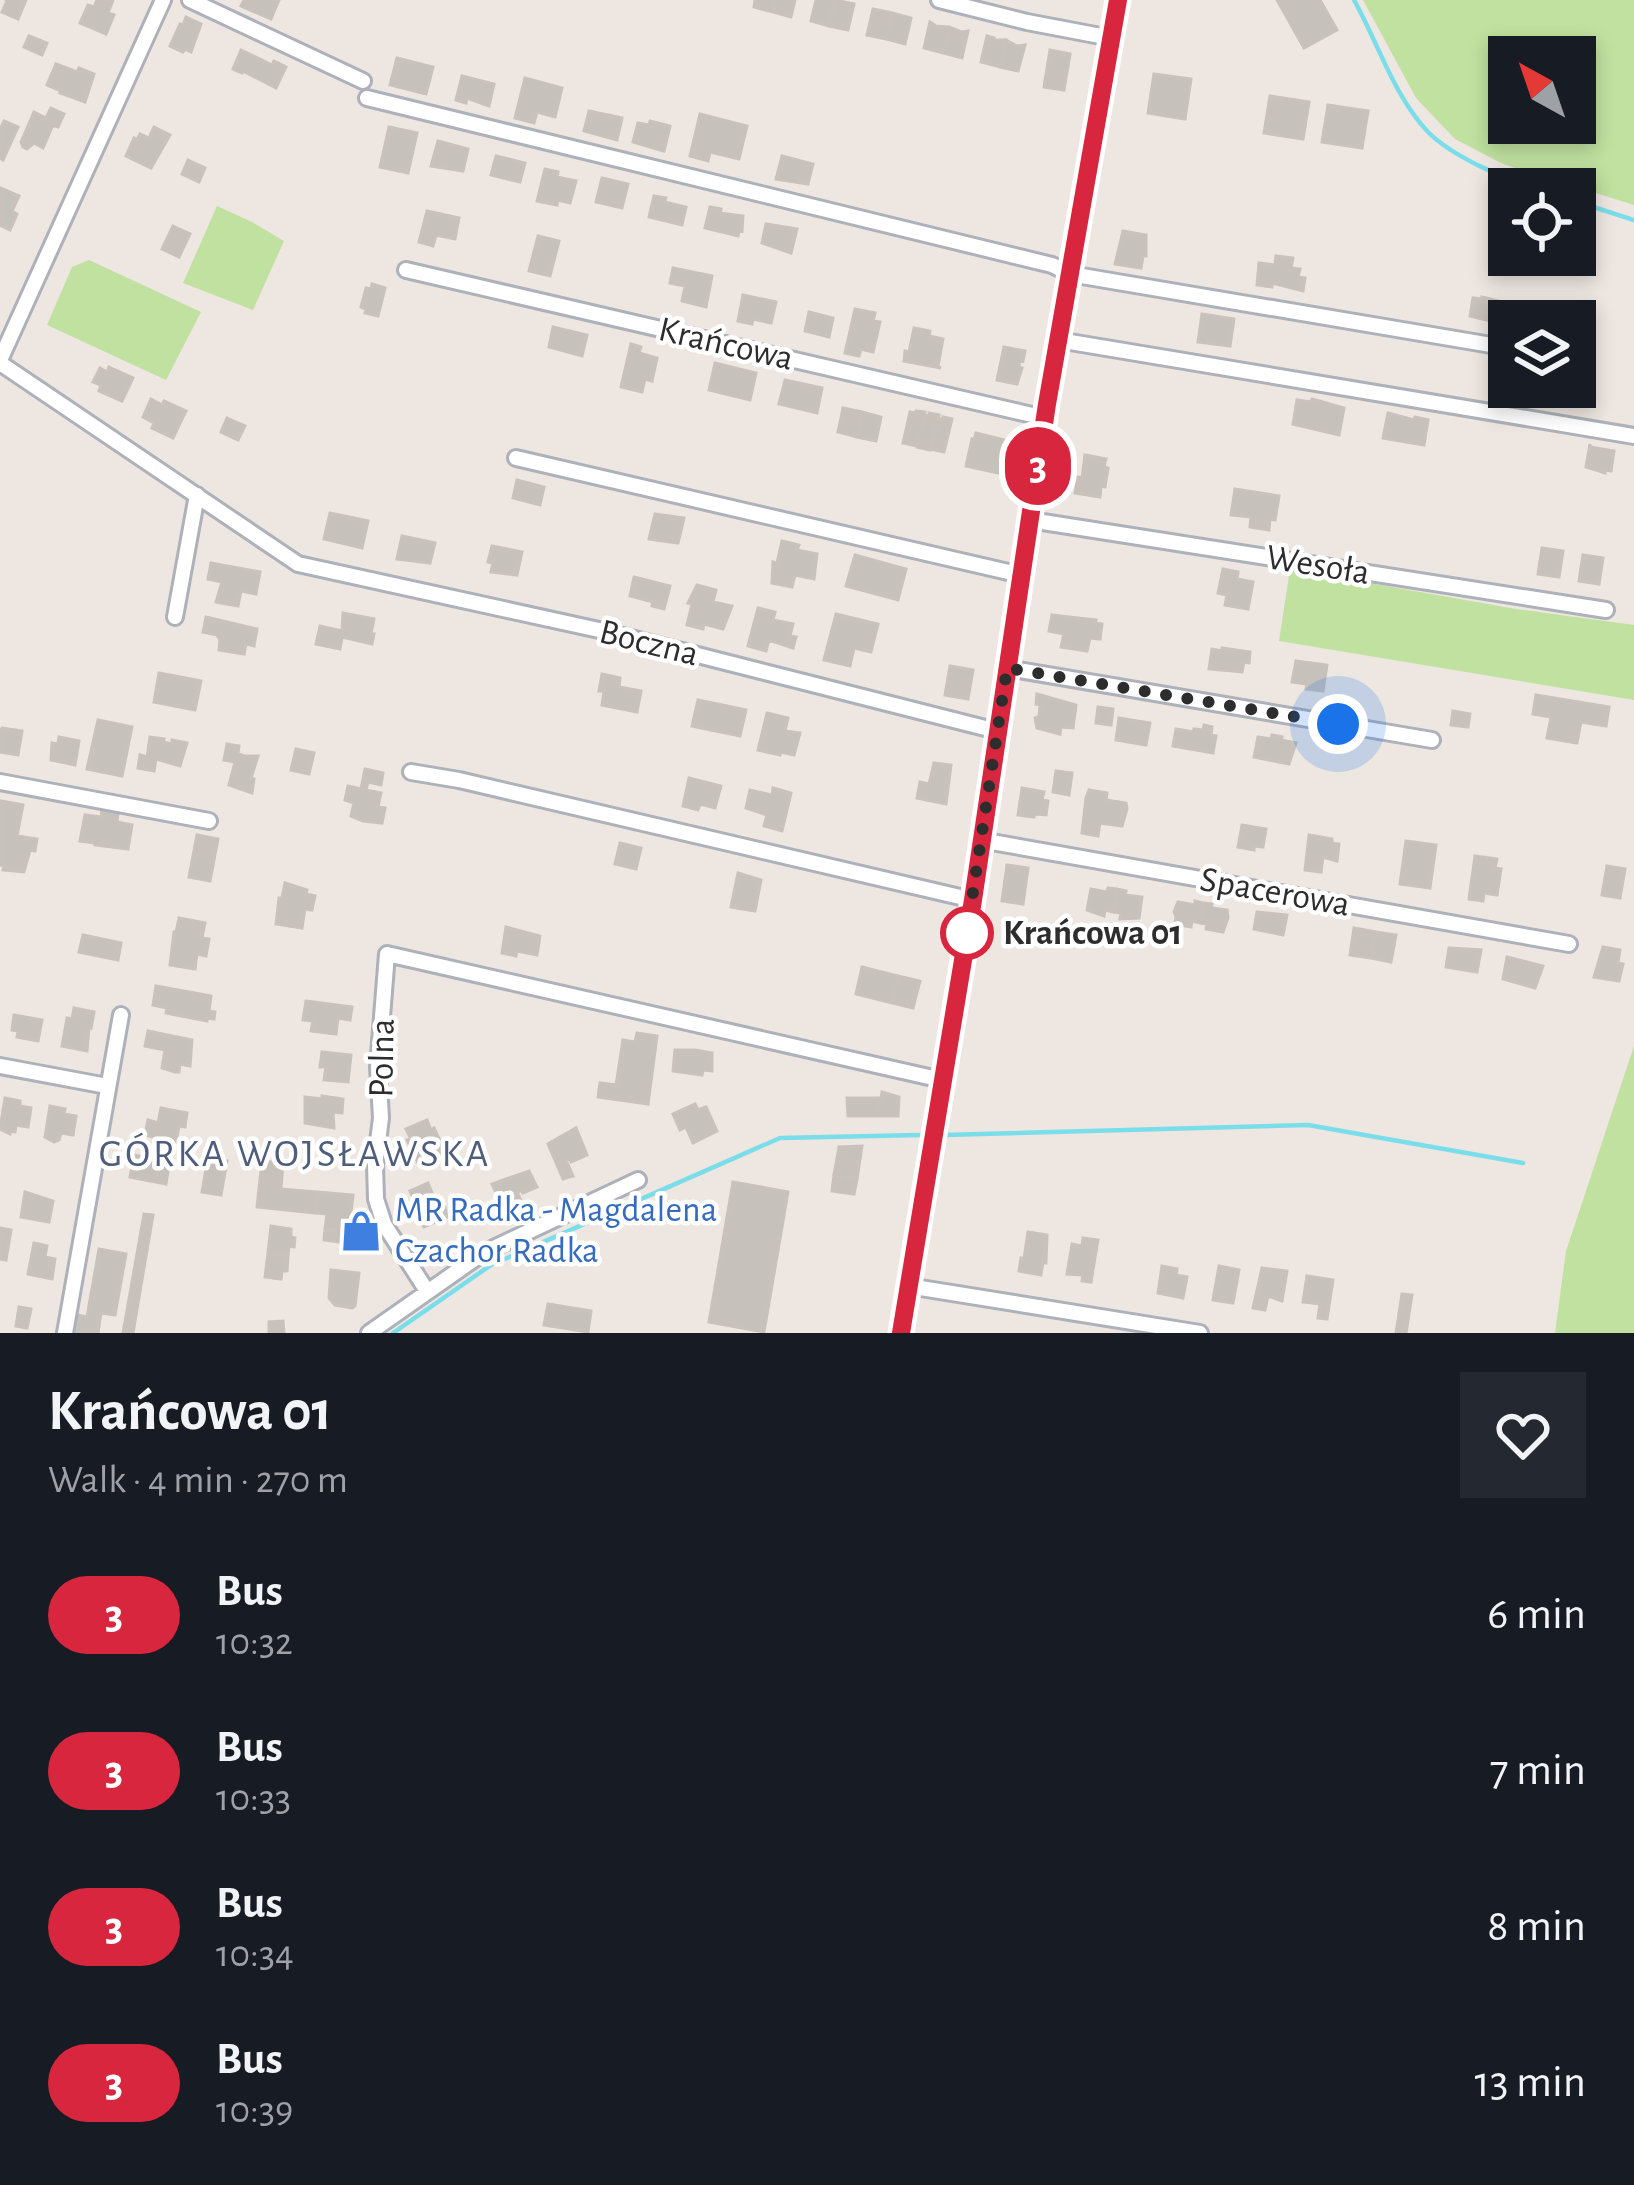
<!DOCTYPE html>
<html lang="en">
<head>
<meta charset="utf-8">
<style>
	:root { --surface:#171b24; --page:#242831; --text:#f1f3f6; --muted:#9ea1a6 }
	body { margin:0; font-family:"Alegreya Sans",sans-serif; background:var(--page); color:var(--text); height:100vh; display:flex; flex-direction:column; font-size:45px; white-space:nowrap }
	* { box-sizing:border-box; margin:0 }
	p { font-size:39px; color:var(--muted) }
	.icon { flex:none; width:66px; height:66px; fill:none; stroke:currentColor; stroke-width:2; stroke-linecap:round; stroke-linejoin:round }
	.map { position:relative; height:1333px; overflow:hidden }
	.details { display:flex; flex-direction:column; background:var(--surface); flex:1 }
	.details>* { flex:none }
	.badge { padding:0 24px; border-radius:39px; font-size:42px; line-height:78px }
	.needle { width:78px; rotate:320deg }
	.fabs { position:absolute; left:1488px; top:36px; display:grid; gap:24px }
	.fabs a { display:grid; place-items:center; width:108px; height:108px; border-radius:0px; background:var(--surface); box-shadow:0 6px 18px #0003; font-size:60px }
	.you { position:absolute; width:60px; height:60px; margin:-30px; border:9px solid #fff; border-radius:50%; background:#1a73e8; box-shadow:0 0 0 18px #1a73e833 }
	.map>.badge { position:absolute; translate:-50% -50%; box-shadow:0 0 0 6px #fff }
	.round { display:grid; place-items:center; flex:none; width:126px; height:126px; border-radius:0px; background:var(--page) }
	.overview { display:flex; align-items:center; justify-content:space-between; height:204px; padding:0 48px }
	h1 { font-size:57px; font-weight:600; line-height:90px }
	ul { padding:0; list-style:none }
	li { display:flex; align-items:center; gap:36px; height:156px; padding:0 48px }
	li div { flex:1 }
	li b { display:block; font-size:45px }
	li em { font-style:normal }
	li .badge { min-width:132px; font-weight:700; text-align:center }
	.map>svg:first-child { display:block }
	.green { fill:#c0e1a0; fill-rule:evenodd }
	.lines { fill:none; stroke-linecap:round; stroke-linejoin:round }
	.stream { stroke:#7addea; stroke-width:4.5 }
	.building { fill:#c7c1bc; stroke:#c9c2ba; stroke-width:3 }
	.minor-casing { stroke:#adb1b9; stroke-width:20 }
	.minor { stroke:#fff; stroke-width:14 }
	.line-casing { stroke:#fff; stroke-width:27 }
	.line { stroke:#d7263d; stroke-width:18 }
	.walk { stroke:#2d2d2d; stroke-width:12; stroke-dasharray:0 21.6 }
	.stop-dot { fill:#fff; stroke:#d7263d; stroke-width:6 }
	.labels { text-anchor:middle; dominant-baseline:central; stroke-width:9; stroke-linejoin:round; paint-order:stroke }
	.street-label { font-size:36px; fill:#2d2d2d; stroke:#fff }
	.stop-label { font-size:36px; font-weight:bold; fill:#2d2d2d; stroke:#fff; text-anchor:start }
	.shop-label { font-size:36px; fill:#366cbe; stroke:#fff; text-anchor:start }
	.neighbourhood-label { font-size:39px; letter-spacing:3px; fill:#4f5e7d; stroke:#fff }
</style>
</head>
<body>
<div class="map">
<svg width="1634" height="1333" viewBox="0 0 1634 1333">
	<rect width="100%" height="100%" fill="#eee6e1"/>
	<path class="green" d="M1363,0H1634V205L1503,164L1455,139L1416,98ZM1575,57V123H1509V57Z
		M217,206L252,222L284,241L253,310L183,283Z
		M89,260L201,312L166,380L47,325L72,267Z
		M1290,569L1516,609L1634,625V700L1279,641Z
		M1634,1046V1333H1555L1566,1251Z"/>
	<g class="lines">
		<path class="stream" d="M1354,0C1378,43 1394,96 1428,132C1453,157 1503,178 1536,189
			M1575,201L1634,220
			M944,1135L1308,1125L1523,1163
			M393,1333L491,1265L780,1138L919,1135"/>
	</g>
	<path class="building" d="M5,0H26L18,19L2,12L7,1Z
		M97,0H113L108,13L114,15L106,34L80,23L88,5L94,7Z
		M244,0H279L271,19L241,6Z
		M755,0H776L773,12L754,7Z
		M776,0H795L791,17L773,12Z
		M816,0H835L829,26L811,21Z
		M835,0L854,4L848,30L829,26Z
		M1277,0H1320L1337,30L1304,48Z
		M873,9L892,13L886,39L867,35Z
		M892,13L911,18L905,44L886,39Z
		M186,17L201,24L191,52L185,49L183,52L170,46L180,24L183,25Z
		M930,22L936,26L949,27L943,53L924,48Z
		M949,27L961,32L968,31L962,58L943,53Z
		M29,36L47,43L42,55L24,47Z
		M987,36L994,38L993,40H1006L1000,67L981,62Z
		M1006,40L1017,46L1025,45L1018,71L1000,67Z
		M241,50L272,65L274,61L286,67L276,88L243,71L242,73L233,69Z
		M1050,50L1070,54L1064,90L1044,87Z
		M397,58L433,67L426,94L390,85Z
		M56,64L77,72L79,68L94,74L85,102L60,93L61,91L47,85Z
		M1154,74L1191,79L1185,119L1148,113Z
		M462,76L494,84L489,106L467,98L466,103L456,100Z
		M525,78L562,88L555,117L537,112L534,123L515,118Z
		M1270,96L1309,102L1303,139L1264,133Z
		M1328,105L1368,111L1362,148L1322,142Z
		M51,108L64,114L58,127L53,125L43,148L34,143L27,149L23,147L21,142L34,112L46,118Z
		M589,111L622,118L617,140L584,131Z
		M700,114L747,126L739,159L710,152L708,161L690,156Z
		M4,121L18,127L3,160L0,158V130Z
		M650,121L670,126L664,151L633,142L638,123L649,125Z
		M154,127L170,135L151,168L126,156L134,138L137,140L140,134L149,138Z
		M389,127L417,133L408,173L380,167Z
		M438,141L468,149L463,171L431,166Z
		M496,156L525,163L520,182L491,175Z
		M782,156L813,164L808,184L776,179Z
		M188,160L205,168L199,182L182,174Z
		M545,169L558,172L557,177L576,181L570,203L558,200L557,205L537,201Z
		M602,178L628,184L622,208L596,202Z
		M1,188L19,196L12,211L17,214L10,230L0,225Z
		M654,196L666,198L665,202L686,207L682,225L649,217Z
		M710,207L721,209L720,213L743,216L742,231L739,230L738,236L705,228Z
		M427,211L459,218L455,239L436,235L433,246L419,242Z
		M766,224L797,229L791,253L762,243Z
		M173,226L190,234L179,257L162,249Z
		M1123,231L1146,235V256H1143L1141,268L1115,264Z
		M538,236L559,241L550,276L529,271Z
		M1276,256L1293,258L1291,268L1300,269L1298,277L1305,278L1303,291L1272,283V287L1257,285L1259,263L1275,265Z
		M673,268L712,276L706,307L682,301L685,286L670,283Z
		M372,284L385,288L378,316L365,313L366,309L361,307L366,288L371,289Z
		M743,295L776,302L771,323L753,319L752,324L738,321Z
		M1482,297L1506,303L1503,324L1470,316L1473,298L1482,299Z
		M1541,308L1582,317L1581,337H1575V321H1538Z
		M855,309L875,313L873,321L880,322L873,352L861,349L859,356L845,353Z
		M809,312L833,318L829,337L805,331Z
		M1202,314L1234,319L1230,346L1198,342Z
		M553,327L587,335L582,356L549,347Z
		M914,328L930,331L929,336L943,339L938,366L941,368L904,361L905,351L909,352Z
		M631,344L641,347L639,353L657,358L652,381L645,379L642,392L621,387Z
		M1004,347L1025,351L1023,361L1020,360L1019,367L1022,368L1017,384L997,380Z
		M715,363L756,373L750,400L709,390Z
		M109,367L133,378L122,401L99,391L101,385L93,382L100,368L107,372Z
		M785,380L822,388L817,413L779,404Z
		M1527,387H1563L1560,405L1524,399Z
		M151,399L162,405L164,401L186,411L173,438L152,428L154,423L143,417Z
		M1312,399L1344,408L1339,435L1293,424L1297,400L1311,402Z
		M843,408L862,412L857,437L838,432Z
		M916,411L925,412L917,446L903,443L910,412L915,413Z
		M862,412L881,417L876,441L857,437Z
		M929,413L939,415L930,450L917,447L924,415L929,416Z
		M1388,413L1414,420L1415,417L1428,420L1424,445L1383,438Z
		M943,417L952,419L944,452L931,449L938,418L943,420Z
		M227,418L245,426L238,440L221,432Z
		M976,433L1005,440L1002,453L1008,454L1003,474L966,466L972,439L974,440Z
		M1590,444V447L1614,451L1611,471L1605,470V473L1586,467Z
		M1085,455L1106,459L1104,467L1108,468L1105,487L1101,486L1100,497L1075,493L1078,477L1082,478Z
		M517,480L544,487L540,505L513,498Z
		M1235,489L1279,496L1275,520L1270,519L1269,530L1250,527L1251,517L1231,515Z
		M330,513L368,521L362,548L324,539Z
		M655,514L684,518L678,543L649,539Z
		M402,536L435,543L430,563L397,559Z
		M782,541L799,545L797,550L817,554L814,579L795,575L792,587L772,583L773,562L777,563Z
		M492,546L522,552L517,575L491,572L493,563L488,562Z
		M1542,548L1563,551L1559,577L1538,574Z
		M855,555L906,569L898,600L846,586Z
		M1583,555L1603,558L1599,584L1579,581Z
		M211,563L260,572L256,594L241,591L238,606L216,602L222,582L208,579Z
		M1223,569L1238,572L1237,579L1253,582L1248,609L1225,605L1227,595L1218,593Z
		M634,577L670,586L664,609L652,606L653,602L630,596Z
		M697,585L716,590L713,602L732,606L723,629L704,624L703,629L687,625L692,604L688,603Z
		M758,608L775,612L773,620L793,624L790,636L796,637L793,648L769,640L766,651L748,646Z
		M343,613L374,619L371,634H374L372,644L342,637L340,649L316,644L320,626L342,631Z
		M836,614L878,624L871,652L854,648L850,666L824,660Z
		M1052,615L1096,620L1095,623L1102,624L1100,639L1090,638L1087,651L1061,647L1064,634L1049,631Z
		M206,617L257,629L254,646L246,644L244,654L219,650L220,640L217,635L203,632Z
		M1222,648L1250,652L1249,663L1244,662L1242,672L1209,669L1212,649L1222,651Z
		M1296,661L1327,665L1323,691L1306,689L1307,684L1292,682Z
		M950,666L973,670L968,699L945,695Z
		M159,673L201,681L195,710L154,702Z
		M602,674L620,678L619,687L641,691L637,712L602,705L604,691H599Z
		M1037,694L1076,705L1073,728L1061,727L1060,734L1037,728L1035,718L1039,716L1040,705L1036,704Z
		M1536,695L1609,707L1606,726L1581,722L1577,743L1547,738L1551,717L1533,714Z
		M698,700L746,710L740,736L692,726Z
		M1098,707L1113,709L1111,725L1096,723Z
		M1453,711L1470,714L1468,727L1451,725Z
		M767,713L788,718L785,731L800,733L794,755L781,752L780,755L758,750Z
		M1119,718L1150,723L1146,745L1116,740Z
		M98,720L132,727L122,776L87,769Z
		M1204,725L1212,727L1211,735L1216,736L1213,753L1173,746L1176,729L1194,732V729L1203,730Z
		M2,728L22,731L18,755L0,752V731Z
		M1272,735L1282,737L1281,740L1296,743L1289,764L1254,757L1258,737L1271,739Z
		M59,737L79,741L75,765L51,760L52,743L58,744Z
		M150,737L164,739L163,742L172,744V740L187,743L180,766L156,759L154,771L138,768L140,755L147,757Z
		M227,744L239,746L238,753L244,756H258L251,778L254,779L252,793L229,785L235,762L224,760Z
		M296,749L314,753L309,774L291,770Z
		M934,763L951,765L946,804L917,798L920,782L929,784Z
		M365,769L383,773L381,785L368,782L366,790L381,793L378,807L385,808L382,823L363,821L351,816L354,803L345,800L348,786L361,789Z
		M1056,771L1072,773L1069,795L1053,792Z
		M689,778L721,786L715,808L700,804L698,810L683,806Z
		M773,788L791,793L782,831L764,826L767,815L746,808L750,790L772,795Z
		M1022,788L1044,792L1042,800L1048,801L1046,815L1035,814L1034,817L1018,815Z
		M1089,790L1107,793L1106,800L1126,803L1127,809L1122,826L1100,823L1098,836L1082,833L1086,798Z
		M1,801L23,805L17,836L37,839L35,851L30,850L24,872L3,870L4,866L0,865Z
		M102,810L118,813L117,822L132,825L128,849L95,845V843L80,841L85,815L101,817Z
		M1242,825L1266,829L1263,847L1254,846V850L1238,847Z
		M197,835L218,839L210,881L189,877Z
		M1309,835L1332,839V843L1339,844L1337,861L1323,857L1321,872L1305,870Z
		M1406,841L1436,845L1430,888L1400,884Z
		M620,843L641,848L636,869L615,864Z
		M1475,856L1497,859L1495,868L1501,869L1497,895L1484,893L1483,901L1469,899Z
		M1007,865L1028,868L1023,904L1002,901Z
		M1607,866L1625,869L1620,898L1602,895Z
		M738,873L761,880L755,911L731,907Z
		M285,883L307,890L306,894L315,896L312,910L305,909L302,928L276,924L279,898H282Z
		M1108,888L1117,889L1113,912L1105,910L1104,916L1087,910L1091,889L1107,892Z
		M1117,889L1126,891L1125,895L1142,897L1139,918L1120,919L1121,913L1113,912Z
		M1195,901L1203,903L1200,923L1192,921L1191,927L1175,924L1176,916L1174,912L1178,902L1195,905Z
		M1203,903L1212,904L1211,908L1227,910L1228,918L1223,932L1206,929L1207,924L1200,923Z
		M1257,912L1287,915L1283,935L1254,929Z
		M179,918L205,923L202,938L209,939L206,956L197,954L195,969L170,965L174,932H176Z
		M506,927L540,936L537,955L517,951L516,956L502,953Z
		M1354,928L1376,932L1371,958L1350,955Z
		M1376,932L1396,935L1391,962L1371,958Z
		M83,935L121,943L118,960L79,952Z
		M1603,947L1620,950L1618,963L1623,964L1619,981L1594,977Z
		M1449,948L1481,950L1477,972L1446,967Z
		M1507,957L1543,966L1535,988L1503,979Z
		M862,967L898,976L892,1003L856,994Z
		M898,976L920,981L913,1008L892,1003Z
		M156,986L211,996L209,1011L215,1012L214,1019L207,1018V1021L166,1013L167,1008L153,1005Z
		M306,1001L352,1007L350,1020L338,1018L336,1034L311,1031L313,1021L303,1020Z
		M74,1008L94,1012L91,1028L89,1027L87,1051L62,1046L67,1018L72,1019Z
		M14,1015L42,1020L38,1041L17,1037L18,1031L12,1030Z
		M148,1031L192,1040L190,1066L180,1064L179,1072H175L162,1068L165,1050L145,1046Z
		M637,1033L657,1036L648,1104L598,1097L600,1083L616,1085L623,1040L635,1042Z
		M675,1050H695L712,1053V1071L703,1070L702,1075L673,1071Z
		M322,1052L351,1055L348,1082L324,1080L326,1067H320Z
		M882,1092L899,1097L898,1116H878Z
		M322,1096L343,1099L342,1113L333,1112L334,1128L305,1123V1097L322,1099Z
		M5,1098L20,1101V1106L31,1108L28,1127L16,1125L15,1132L11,1131L10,1134L0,1129Z
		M847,1098H881L878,1116H848Z
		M695,1104L698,1110L706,1107L717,1131L693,1143L686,1127L680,1130L673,1114Z
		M50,1106L65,1109L64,1114L76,1116L73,1135L61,1133L59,1140L54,1142L45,1137Z
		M161,1108L187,1113L185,1127L179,1126L176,1142L145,1135L148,1120L158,1123Z
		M427,1120L431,1130L434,1128L446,1153L419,1165L407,1140L411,1139L406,1129Z
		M576,1128L587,1155L571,1162L570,1159L566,1160L573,1176L563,1179L548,1144Z
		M862,1146L857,1179L834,1175L839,1147Z
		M134,1155L167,1162L169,1166L166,1184L130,1177Z
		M208,1158L227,1161L221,1195L202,1192Z
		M262,1161L283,1163L281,1189L318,1192L316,1213L257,1207Z
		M529,1171L537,1187L523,1193L522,1190L517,1192L521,1200L513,1206L503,1208L492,1184Z
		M834,1175L857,1179L854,1194L832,1191Z
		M733,1182L788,1192L764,1332L709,1322Z
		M428,1183L438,1207H445L447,1217L424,1227L418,1219V1208L410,1191Z
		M25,1192L53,1201L49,1222L21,1217Z
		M318,1192L353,1195L349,1231L325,1229L327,1214L316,1213Z
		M144,1214L153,1215L133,1333H123Z
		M271,1226L291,1229V1237L295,1238L294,1247L289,1246L288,1256L268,1253Z
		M0,1228L11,1230L6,1260L0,1259Z
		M325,1229L349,1232L348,1243L324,1240Z
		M1028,1232L1047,1235L1046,1263L1043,1262L1041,1275L1019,1271L1021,1258L1024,1259Z
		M1083,1238L1098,1240L1091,1282L1082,1281L1083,1275L1067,1274L1072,1244L1082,1246Z
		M34,1243L47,1246L45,1257L55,1259L52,1279L28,1274Z
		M99,1249L126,1254L115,1315L101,1313L98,1333H75L78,1315L87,1317Z
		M268,1253L288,1256L287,1271H282L281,1279L265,1277Z
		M1162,1266L1177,1269L1176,1275L1187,1277L1183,1298L1158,1293Z
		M1219,1266L1239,1270L1233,1303L1213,1300Z
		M1262,1268L1287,1271L1282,1301L1268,1296L1265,1310L1253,1308Z
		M331,1270L359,1273L355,1306L352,1308L335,1305L329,1298Z
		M1307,1276L1333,1280L1327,1319L1318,1318L1320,1304L1303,1302Z
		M1402,1294L1412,1295L1406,1333H1396Z
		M548,1304L591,1311L588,1332L544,1325Z
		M19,1307L31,1309L27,1328L16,1326Z
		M283,1321L284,1333H269V1322Z"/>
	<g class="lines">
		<g class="minor-casing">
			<path id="minor" d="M190,0L363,81
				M939,0L1027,22L1111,38
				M367,98L1052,265L1070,274L1509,348
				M406,270L1045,418
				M1058,340L1634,436
				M0,360L163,0
				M0,363L298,564L599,630L997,731
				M516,458L1021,575
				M1030,520L1606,610
				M175,617L197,495
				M1007,668L1432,740
				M411,772L459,780L973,900
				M0,782L209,821
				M980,840L1569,944
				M0,1066L107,1086
				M908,1286L1200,1333
				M427,1291L384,1224L376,1199L375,1165L381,1118L378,1067L387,954L942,1080
				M65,1333L121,1015
				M369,1333L483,1253L638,1180
				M900,1333L973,900L1047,404L1118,0"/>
		</g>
		<use href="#minor" class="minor"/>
	</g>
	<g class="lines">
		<g class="line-casing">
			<path id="line" d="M901,1333L973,900L1047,404L1118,0"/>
		</g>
		<use href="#line" class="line"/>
		<path class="walk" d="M967,933L965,945L1007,668L1338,724"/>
	</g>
	<defs>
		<g id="shop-bare" transform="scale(3.24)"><path d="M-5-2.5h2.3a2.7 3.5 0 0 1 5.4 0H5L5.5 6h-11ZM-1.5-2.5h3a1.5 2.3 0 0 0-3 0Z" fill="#3f7fe0" stroke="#fff" stroke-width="2.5" paint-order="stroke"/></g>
	</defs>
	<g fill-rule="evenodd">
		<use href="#shop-bare" x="361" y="1231"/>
	</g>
	<circle class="stop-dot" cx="967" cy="933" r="24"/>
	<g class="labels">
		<g class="street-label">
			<text transform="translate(726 344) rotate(13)">Krańcowa</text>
			<text transform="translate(1318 565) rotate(9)">Wesoła</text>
			<text transform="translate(649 643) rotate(14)">Boczna</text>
			<text transform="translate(1275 892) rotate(10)">Spacerowa</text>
			<text transform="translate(382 1058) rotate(-89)">Polna</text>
		</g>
		<g class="stop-label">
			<text x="1003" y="933">Krańcowa 01</text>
		</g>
		<g class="shop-label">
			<text x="395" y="1210">MR Radka - Magdalena<tspan x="395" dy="41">Czachor Radka</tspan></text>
		</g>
		<g class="neighbourhood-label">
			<text x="295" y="1154">GÓRKA WOJSŁAWSKA</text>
		</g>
	</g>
</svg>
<div class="fabs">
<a><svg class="needle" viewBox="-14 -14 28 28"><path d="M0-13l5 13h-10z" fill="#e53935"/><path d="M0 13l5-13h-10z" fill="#9ea1a6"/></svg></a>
<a><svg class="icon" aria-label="locate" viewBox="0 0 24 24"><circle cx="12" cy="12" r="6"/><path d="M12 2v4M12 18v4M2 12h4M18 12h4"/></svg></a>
<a><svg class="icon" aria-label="layers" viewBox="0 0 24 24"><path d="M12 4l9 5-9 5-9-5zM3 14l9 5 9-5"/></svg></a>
</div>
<div class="you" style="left:1338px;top:724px"></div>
<b class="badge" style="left:1038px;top:466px;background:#d7263d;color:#fff">3</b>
</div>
<section class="details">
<div class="overview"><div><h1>Krańcowa 01</h1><p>Walk · 4 min · 270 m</p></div><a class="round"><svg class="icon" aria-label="heart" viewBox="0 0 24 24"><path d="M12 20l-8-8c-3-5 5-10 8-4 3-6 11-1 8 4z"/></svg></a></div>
<ul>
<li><span class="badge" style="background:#d7263d;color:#fff">3</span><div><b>Bus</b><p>10:32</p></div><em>6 min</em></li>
<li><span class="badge" style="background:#d7263d;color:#fff">3</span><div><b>Bus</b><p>10:33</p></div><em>7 min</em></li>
<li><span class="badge" style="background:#d7263d;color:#fff">3</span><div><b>Bus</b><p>10:34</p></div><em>8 min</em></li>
<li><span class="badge" style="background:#d7263d;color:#fff">3</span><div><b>Bus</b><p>10:39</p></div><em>13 min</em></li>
</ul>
</section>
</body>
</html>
